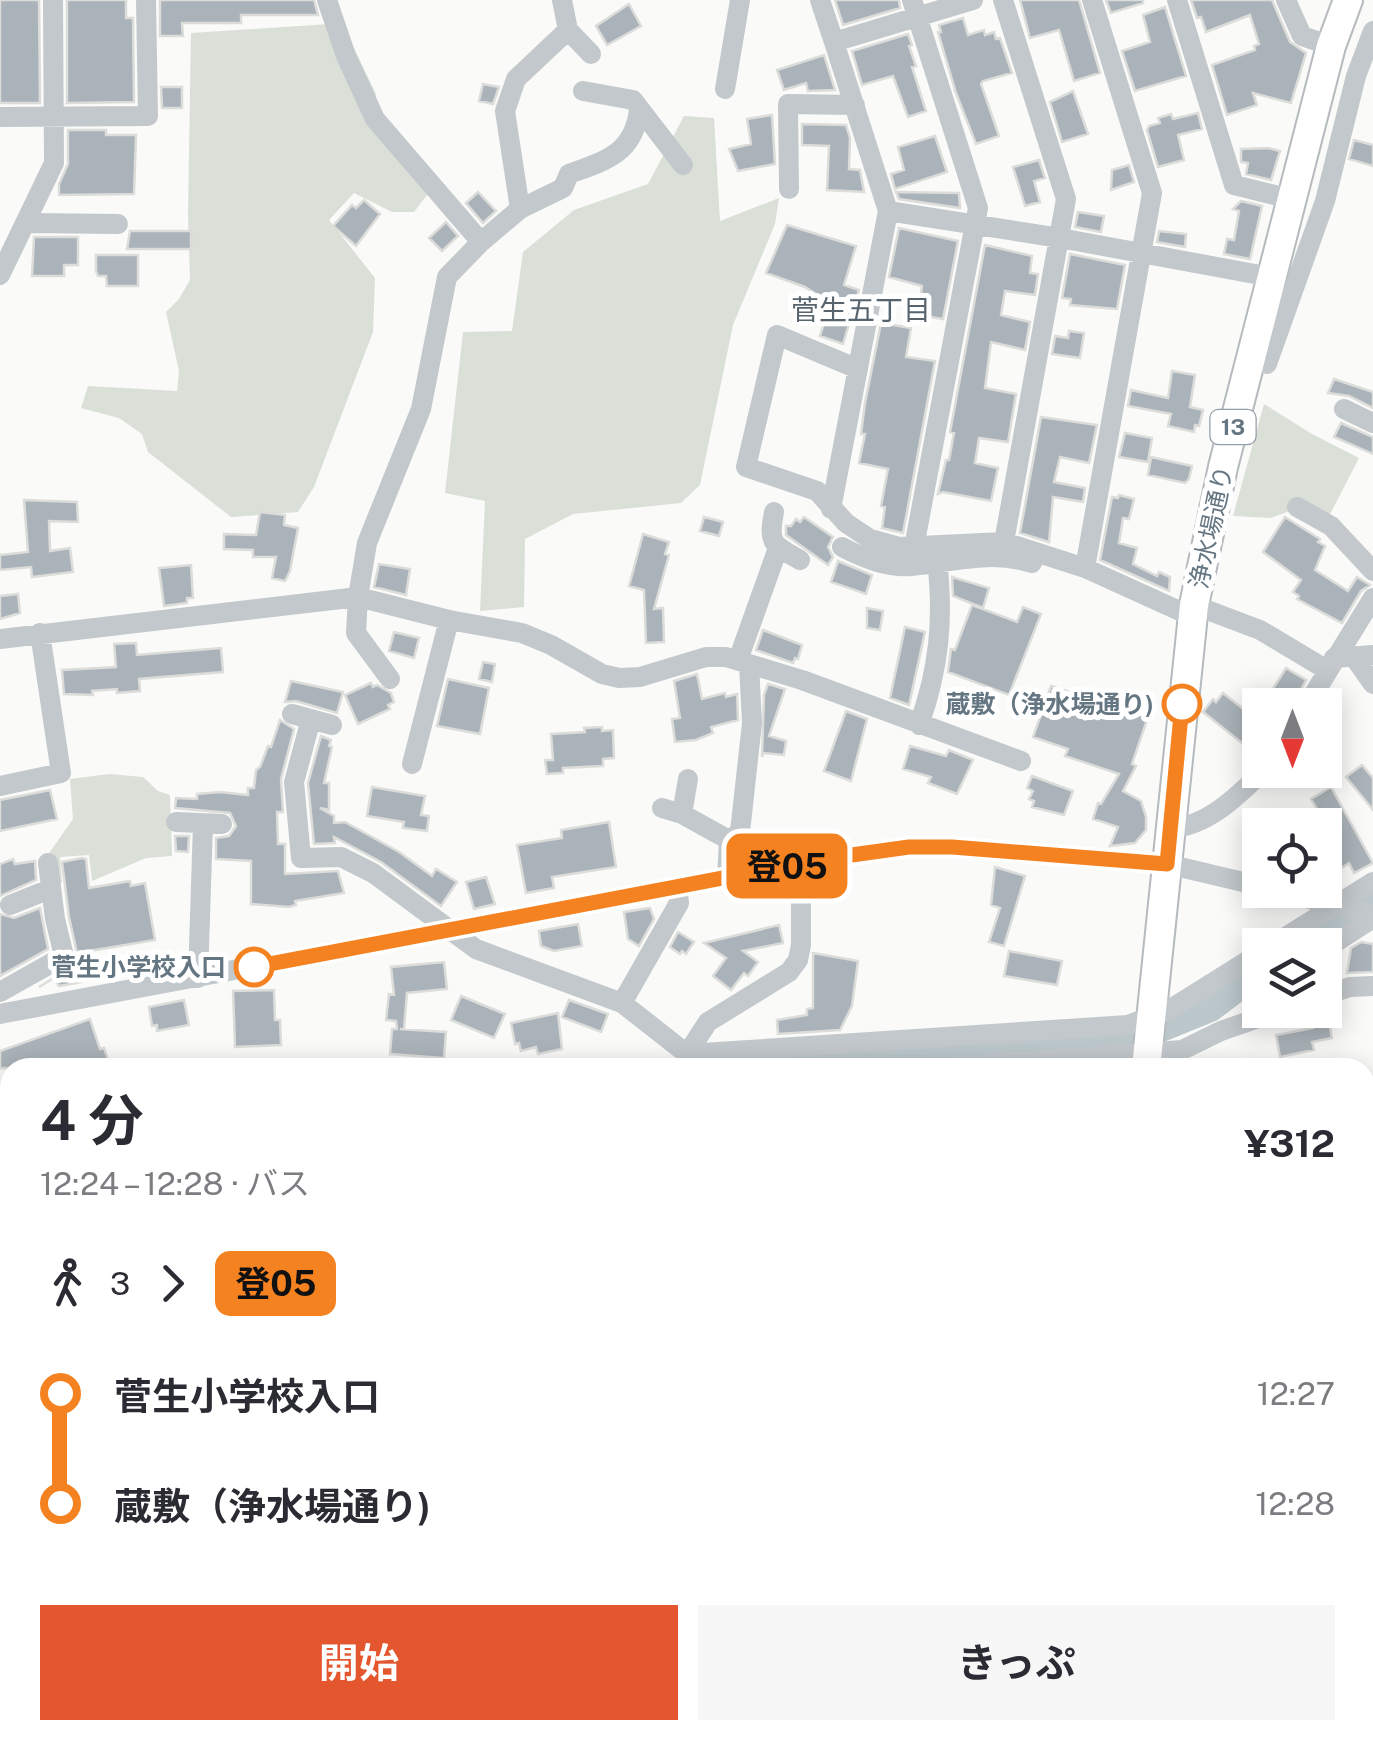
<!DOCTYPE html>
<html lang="ja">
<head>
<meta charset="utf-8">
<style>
	:root { --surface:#fff; --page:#f7f7f7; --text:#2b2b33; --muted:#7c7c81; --accent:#e4572e }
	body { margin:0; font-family:"Public Sans","Noto Sans JP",sans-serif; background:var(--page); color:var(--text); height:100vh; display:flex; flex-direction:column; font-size:38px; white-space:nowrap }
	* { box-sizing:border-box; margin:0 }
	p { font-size:32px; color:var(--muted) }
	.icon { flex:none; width:55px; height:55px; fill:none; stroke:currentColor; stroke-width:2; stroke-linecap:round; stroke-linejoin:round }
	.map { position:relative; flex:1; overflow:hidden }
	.details { position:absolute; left:0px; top:1058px; width:1375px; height:682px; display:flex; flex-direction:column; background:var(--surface); border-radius:30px 30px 0 0; box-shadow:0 5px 25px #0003 }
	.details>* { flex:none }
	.badge { padding:0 20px; border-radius:15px; font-size:35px; line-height:65px }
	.needle { width:65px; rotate:180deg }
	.buttons { position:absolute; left:1242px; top:688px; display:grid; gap:20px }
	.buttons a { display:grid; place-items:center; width:100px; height:100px; border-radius:0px; background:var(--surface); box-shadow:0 5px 25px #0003; font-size:50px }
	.map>.badge { position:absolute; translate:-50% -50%; box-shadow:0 0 0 5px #fff }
	.legs { display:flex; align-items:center; gap:15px; height:110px; padding:0 40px; font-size:32px }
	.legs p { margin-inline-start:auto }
	.head { display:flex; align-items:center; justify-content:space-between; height:170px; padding:0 40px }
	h1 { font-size:55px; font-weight:700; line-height:75px }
	.action { display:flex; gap:20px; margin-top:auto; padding:20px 40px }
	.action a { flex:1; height:115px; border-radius:0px; background:var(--accent); color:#fff; font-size:40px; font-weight:700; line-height:115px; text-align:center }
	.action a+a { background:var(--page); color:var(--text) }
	ul { padding:0 40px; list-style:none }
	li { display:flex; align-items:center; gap:35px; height:110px; font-size:38px }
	li i { display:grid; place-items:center; width:15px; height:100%; margin:0 12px; background:currentColor }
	li i::after { content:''; width:25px; height:25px; margin:-12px; border:8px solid; border-radius:50%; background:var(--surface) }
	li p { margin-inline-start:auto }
	li:first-child i { background:linear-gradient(#0000 50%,currentColor 0) }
	li:last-child i { background:linear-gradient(currentColor 50%,#0000 0) }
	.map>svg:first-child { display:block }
	.green { fill:#dadfd7 }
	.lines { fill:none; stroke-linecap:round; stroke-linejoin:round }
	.river { stroke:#bbc7cb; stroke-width:30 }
	.building { fill:#aab3b9; stroke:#dcdcda; stroke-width:2.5 }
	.major-casing { stroke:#b5babe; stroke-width:32 }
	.minor { stroke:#c3c8cc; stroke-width:20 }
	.major { stroke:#fff; stroke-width:28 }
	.line-1-casing { stroke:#fff; stroke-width:22 }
	.line-1 { stroke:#f58220; stroke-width:15 }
	.stop-1-dot { fill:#fff; stroke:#f58220; stroke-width:5 }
	.labels { text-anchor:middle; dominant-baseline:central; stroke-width:10; stroke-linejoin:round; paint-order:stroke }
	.shield { fill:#fff; stroke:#939fa8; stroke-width:2.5 }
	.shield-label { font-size:22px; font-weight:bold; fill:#657683 }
	.street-label { font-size:25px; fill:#657683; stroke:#fff }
	.stop-label { font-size:25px; font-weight:bold; fill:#657683; stroke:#fff; text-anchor:end }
	.neighbourhood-label { font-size:28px; fill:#57646e; stroke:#fff }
</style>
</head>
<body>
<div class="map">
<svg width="1373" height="1739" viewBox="0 0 1373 1739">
	<rect width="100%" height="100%" fill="#fafaf8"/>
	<path class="green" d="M329,24L352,44L376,94L377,128L427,195L414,212H392L354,193L329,220L375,278L373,332L314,487L298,512L231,517L148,452L142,434L119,418L81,408L88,386L177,391L179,371L166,312L179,299L190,280L188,214L191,33Z
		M684,116L714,118L720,221L779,198L775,224L733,325L700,485L681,503L573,514L525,539L524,607L480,611L485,501L445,493L463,332L512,331L523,252L574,210L648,184Z
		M1264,404L1312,434L1359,458L1327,520L1292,510L1271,518L1233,516Z
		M109,774L143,777L158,791L170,795L172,856L146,858L92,881L89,855L60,857L62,883L54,884L45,859L73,819L70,779Z
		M1373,1208V1304L1365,1315V1212Z"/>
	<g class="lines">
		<path class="river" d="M1296,945L1373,895
			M707,1068L826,1063L1126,1041L1210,1007L1260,969
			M0,1174L10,1170"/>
	</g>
	<path class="building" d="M0,0H39L40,103H0Z
		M67,0H126V18H133L134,102L67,103Z
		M160,0H314L318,15H241V23H182L183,36H160Z
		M835,0H899L900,8L843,25Z
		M1020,0H1079L1100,73L1074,81L1059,30L1030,38Z
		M1106,0H1143V3L1111,13Z
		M1191,0H1272L1290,42L1306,53L1291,103L1253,93L1257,105L1227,115L1212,65L1255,50L1254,46L1259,44L1250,15L1206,32L1201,17L1197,18Z
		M629,4L641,26L607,45L596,26Z
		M1165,7L1186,76L1135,91L1122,51L1150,42L1143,15Z
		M963,18L968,35L984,30L985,35L994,32L996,39L1000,38L1012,73L983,81L981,84L999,136L976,144L956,93L938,32H941L939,25Z
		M908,34L912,45L909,46L916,66L912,67L926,111L908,117L893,76L862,85L852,51Z
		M824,55L835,90L808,91L806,83L784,90L777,70Z
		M483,84L499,87L493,104L479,101Z
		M161,87H182V108H162Z
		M1073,91L1088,134L1062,142L1050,102Z
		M1198,113L1202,129L1178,135L1184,160L1158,167L1147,130L1149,126L1160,123L1158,118L1171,114L1173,119Z
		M772,115L775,164L738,171L729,149L751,144L747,119Z
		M802,124L846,125L850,138L849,169L860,170L864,192L827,190L829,146L802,145Z
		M68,130H106V135H136L134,194L59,195V184L68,164Z
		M935,136L947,172L895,189L891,174L904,170L898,147Z
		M1354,140L1373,145V166L1349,159Z
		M1268,148L1280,151L1271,180L1246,174L1248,163L1241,162V149Z
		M1039,160L1045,178L1034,181L1040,202L1025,206L1013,167Z
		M1129,165L1134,182L1111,190L1112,170Z
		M478,192L496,211L483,223L466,203Z
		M896,192L959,193L960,208L899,199Z
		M364,200L380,214L356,246L333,226L352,205L356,208Z
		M1241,201L1262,206L1250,259L1224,254L1227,239L1234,240L1239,211L1233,209Z
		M1078,212L1104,216L1101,232L1075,227Z
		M446,222L458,236L442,251L429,238Z
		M787,225L856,246L844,285L859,290L843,344L820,336L830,304L815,298L816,294L805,287L766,273Z
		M899,228L958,241L943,319L918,315L922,286L889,277Z
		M130,231H191V249H127Z
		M1159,231L1186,234L1185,247L1157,242Z
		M34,237H78V265H64V276H32Z
		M985,245L1032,256L1030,273L1038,274L1035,295L1005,291L1001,315L1030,322L1025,350L991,342L985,388L1016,394L1008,442L979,438L975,463L998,468L991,501L943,492L938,494L946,460H949L954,433L950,432Z
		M1070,254L1125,265L1117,309L1070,305L1071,299L1062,298Z
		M96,255H138V286H107L106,276H98L96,271Z
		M881,323L911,328L906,357L935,361L903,533L882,528L885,507L881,506L888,469L859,463L865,434H861L865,403Z
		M1069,331L1084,333L1080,358L1052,354L1055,336L1068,338Z
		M1172,371L1195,375L1190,407L1203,410L1199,426L1195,425L1194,432L1168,426L1171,414L1128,406L1131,390L1168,398Z
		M1334,379L1373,392V408L1349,396L1328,393Z
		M1041,417L1097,425L1089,463L1060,457L1054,482L1085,488L1083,502L1053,497L1049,542L1020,533Z
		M1341,423L1373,437V454L1334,437Z
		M1125,433L1152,438L1148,462L1119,457Z
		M1151,457L1192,466L1189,479L1185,483L1148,475Z
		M1119,495L1134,499L1129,519L1123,518L1119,543L1137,548L1133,564L1157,576L1159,572L1170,577L1169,591L1100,560L1112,497L1118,498Z
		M24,500L77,502L78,522L49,521L50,551L70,548L73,572L32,577L31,567L0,570V555L28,552Z
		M260,512L285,515L284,525L298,528L290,571L285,581L272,578L276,557H253V550L224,549V534L256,535Z
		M704,517L723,522L719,536L700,531Z
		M804,517L833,537L828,547L833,557L828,565L786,535V526H791L796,519L800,522Z
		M1285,517L1320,539L1318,542L1325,546L1315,570L1348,591L1357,577L1370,585L1361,591L1342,623L1297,599L1299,596L1293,592L1301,580L1263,552Z
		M643,534L669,542L665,554L669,555L654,609L663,608L664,642L646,643L644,590L629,586Z
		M838,561L872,575L866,594L831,582Z
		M379,564L410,569L406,595L374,587Z
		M191,565L193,598H187V603L164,606L159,568Z
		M952,577L989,588L983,608L953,596Z
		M18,594L20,613L0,619V596Z
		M972,605L1017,622L1023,607L1041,614L1009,695L948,672L951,649L955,650Z
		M867,608L883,611L880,630L867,628Z
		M905,627L925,632L909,705L890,698Z
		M763,630L802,645L798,659L795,658L793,663L756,650Z
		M394,632L419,638L414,658L389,651Z
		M136,643L137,655L221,648L223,672L139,679L140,691L117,693V689L92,691L93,695L64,694L62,670L116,667L114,644Z
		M483,662L495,664L492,682L479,679Z
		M1286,668L1306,680L1293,705H1263Z
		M697,674L702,699L725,693L726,697L737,694L738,720L711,727L713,733L696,740L675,742L672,719L680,718L674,681Z
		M448,679L489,688L480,734L437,726Z
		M291,681L343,692L337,713L296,701L285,702Z
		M371,683L373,687L377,685L391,693L394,702L388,705L390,709L358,724L345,695Z
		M768,684L785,689L769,736L786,741L784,755L763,753L762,757L764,695Z
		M1051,686L1148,717L1132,764L1136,766L1123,791L1141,801L1146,817V830L1135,843L1110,846L1118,827L1093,819L1098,803L1101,804L1119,774L1065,756L1068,749L1033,737Z
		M1223,693L1260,722V748L1252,741L1247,747L1203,712L1213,699L1216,702Z
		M846,711L867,719L851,781L824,771Z
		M280,720L294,729L281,779L283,812H277L278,844H285V874L338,871L344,893L295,901L296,905L289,907L251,904V861L216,859V838L229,836L236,826L230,813L175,808L176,798L197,799V794L220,792L248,795V788H254L256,770L260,767L268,746L271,747Z
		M602,727V731L613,730L614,758L603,759V766L563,768V773L547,774L545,760H553L551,734L585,732L584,728Z
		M321,736L331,740L329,746L332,747L324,783H329V810L320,808L334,816V823L345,822L399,852L432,876L436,869L457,882L441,906L381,862L334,837L335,843L314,844L308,783Z
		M910,746L946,756L949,750L973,760L957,794L928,783L931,777L903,769Z
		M1362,765L1373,778V810L1346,777Z
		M1032,776L1073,791L1064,815L1032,807L1034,801L1029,799L1033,791L1027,788Z
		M372,787L425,796L421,815L429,816L427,831L403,828L404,822L367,816Z
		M1331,787L1373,863L1354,873L1349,863L1325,879V843L1334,838L1311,799Z
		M50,790L57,819L0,831V800Z
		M609,822L616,867L552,877L554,888L526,893L517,845L562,838L561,830Z
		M175,836H189L188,852L176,851Z
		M82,858L86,859L89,888L130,881L131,886L145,883L155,940L77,953L69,917L62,862Z
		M13,859L15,864L35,861L36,880L0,896V864Z
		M995,867L1025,876L1004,946L989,942L1000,908L991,905Z
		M486,877L495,904L474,909L466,882Z
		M40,908L48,949L0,976V914L14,918Z
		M650,908L654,919L639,946L628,939L624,912Z
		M578,924L582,946L554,951L541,946L539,931Z
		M779,925L783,943L743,951L758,962L748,976L744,973L731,990L713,976L726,958L704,943Z
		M678,932L694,942L686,954L682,951L680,954L670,947Z
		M1361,942L1373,944V972L1347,973L1351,948Z
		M1009,951L1062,961L1057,985L1004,976Z
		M813,953L858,961L852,1006L840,1030L778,1034L777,1020L807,1015V1009L813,1008Z
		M444,962L447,989L407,993L404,1029H400L446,1032L444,1058L390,1054L392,1029H397L396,1021L386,1020L389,994L394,995L391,967Z
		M72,967L81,982L59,986L54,978L39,987Z
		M274,990L275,1020H280L281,1045L235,1047L233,991Z
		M461,996L505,1014L494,1038L451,1020Z
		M184,1000L189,1025L157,1031V1025L152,1026L149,1007Z
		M569,1000L608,1014L601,1032L562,1017Z
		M558,1013L562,1049L538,1054L536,1047L521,1051L519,1043L515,1044L511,1023Z
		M1328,1015L1332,1038L1312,1042L1314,1050L1280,1057L1276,1035L1313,1028L1311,1018Z
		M90,1019L100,1049L104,1048L109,1062L103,1064L104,1068H0V1051Z"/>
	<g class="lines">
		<g class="major-casing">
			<path id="major" d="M1146,1068L1194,605L1223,467L1331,46L1348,0
				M1365,1664L1373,1677"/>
		</g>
		<path class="minor" d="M327,0L346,56L375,119L481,242L447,277L421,409L367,543L358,597L356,633L390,679
			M562,0L568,30L591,54
			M820,0L834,42
			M912,0L978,208L914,547
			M1003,0L1066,199L1004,542
			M1177,0L1234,185L1291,199
			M1286,0L1302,36L1331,46
			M725,89L740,0
			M583,91L633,100L683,165
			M0,117L148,116L146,0
			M789,189L788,104L855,105
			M520,209L563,188L569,174C605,161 633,154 639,111
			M888,211L1060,238L1271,277
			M27,223L118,224
			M481,242L520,209L505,111L516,79L568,30
			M0,275L54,163L53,0
			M1249,361L1267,364L1325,201L1356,76L1373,31
			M858,369L777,335L746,467L817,491L846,523L870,539L899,547L1004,542L1085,568L1152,193L1092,0
			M1344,409L1373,423
			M1297,507L1331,526L1373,571
			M831,509L888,211L834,42L973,0
			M774,512C768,544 772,544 800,560
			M842,547C863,558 887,568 912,566C952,562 992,550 1032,563
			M1085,568L1193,617
			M1194,605L1260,630L1327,670
			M0,639L358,597L449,620L522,633L551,645L602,674L619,678L640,677L706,657H726L749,664L752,723L740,832L729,840L727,878
			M1354,657L1373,684
			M1334,658L1373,655
			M738,660L778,548
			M749,664L802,680L1021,761
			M1307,705L1373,598
			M292,714L332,725
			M311,719L294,782L301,858L341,857L373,873L476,949L622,1003L687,1054L699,1068
			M919,725C939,669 944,619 937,560
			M412,764L449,620
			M0,786L61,773L40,633
			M662,808L682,814L729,840
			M682,814L688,779
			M176,822L222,824
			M1170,828C1206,828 1240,794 1264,770
			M1275,890L1373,915
			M10,905L50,889
			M1273,945L1373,882
			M1325,949L1373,918
			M198,978L203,824
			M0,992L64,956L55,919L48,863
			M1325,995L1350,987L1373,986
			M622,1003L679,903L677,886
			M0,1014L823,859L909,847H953L1167,864L1260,886
			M687,1054L1128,1025L1169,1010L1260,953
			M687,1054L708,1022L789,972L798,960L801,945V891L818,880L823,859
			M940,1068L1182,1050L1221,1031L1281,1010
			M0,1302L10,1304
			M0,1423L10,1422
			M0,1486L5,1504
			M0,1707L10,1708
			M228,1730V1739
			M852,1730L857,1739
			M1019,1730L1020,1739
			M1047,1730V1739
			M793,1739L801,1730
			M1102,1739L1108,1730"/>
		<use href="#major" class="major"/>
	</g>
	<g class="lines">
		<g class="line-1-casing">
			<path id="line-1" d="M254,967L823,859L909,847H952L1167,864L1182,704"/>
		</g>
		<use href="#line-1" class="line-1"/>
	</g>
	<g class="stop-1-dot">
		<circle cx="1182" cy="704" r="18"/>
		<circle cx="254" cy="967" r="18"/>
	</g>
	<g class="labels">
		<rect class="shield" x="1210.5" y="410" width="45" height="34" rx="8"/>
		<g class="shield-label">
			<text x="1233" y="427">13</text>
		</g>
		<g class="street-label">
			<text transform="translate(1211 527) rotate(-78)">浄水場通り</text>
		</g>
		<g class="stop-label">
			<text x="1154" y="704">蔵敷（浄水場通り)</text>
			<text x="226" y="967">菅生小学校入口</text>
		</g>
		<g class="neighbourhood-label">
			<text x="861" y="309">菅生五丁目</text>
		</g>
	</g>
</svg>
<div class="buttons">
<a><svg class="needle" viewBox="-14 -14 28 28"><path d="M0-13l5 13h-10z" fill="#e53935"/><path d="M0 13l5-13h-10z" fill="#7c7c81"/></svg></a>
<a><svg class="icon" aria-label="locate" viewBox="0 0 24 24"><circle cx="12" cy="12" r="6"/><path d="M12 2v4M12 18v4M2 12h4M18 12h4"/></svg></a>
<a><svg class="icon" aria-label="layers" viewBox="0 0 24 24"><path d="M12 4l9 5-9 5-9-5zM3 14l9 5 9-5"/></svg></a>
</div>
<b class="badge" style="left:787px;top:866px;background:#f58220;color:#111">登05</b>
<section class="details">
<div class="head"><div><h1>4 分</h1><p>12:24 – 12:28 · バス</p></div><b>¥312</b></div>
<div class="legs"><svg class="icon" aria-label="walk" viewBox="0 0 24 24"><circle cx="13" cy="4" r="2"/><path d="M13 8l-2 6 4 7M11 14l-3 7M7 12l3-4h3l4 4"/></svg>3<svg class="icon" aria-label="forward" viewBox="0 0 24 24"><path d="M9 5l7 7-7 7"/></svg><b class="badge" style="background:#f58220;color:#111">登05</b></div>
<ul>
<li><i style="color:#f58220"></i><b>菅生小学校入口</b><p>12:27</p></li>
<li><i style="color:#f58220"></i><b>蔵敷（浄水場通り)</b><p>12:28</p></li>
</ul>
<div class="action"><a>開始</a><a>きっぷ</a></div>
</section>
</div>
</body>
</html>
